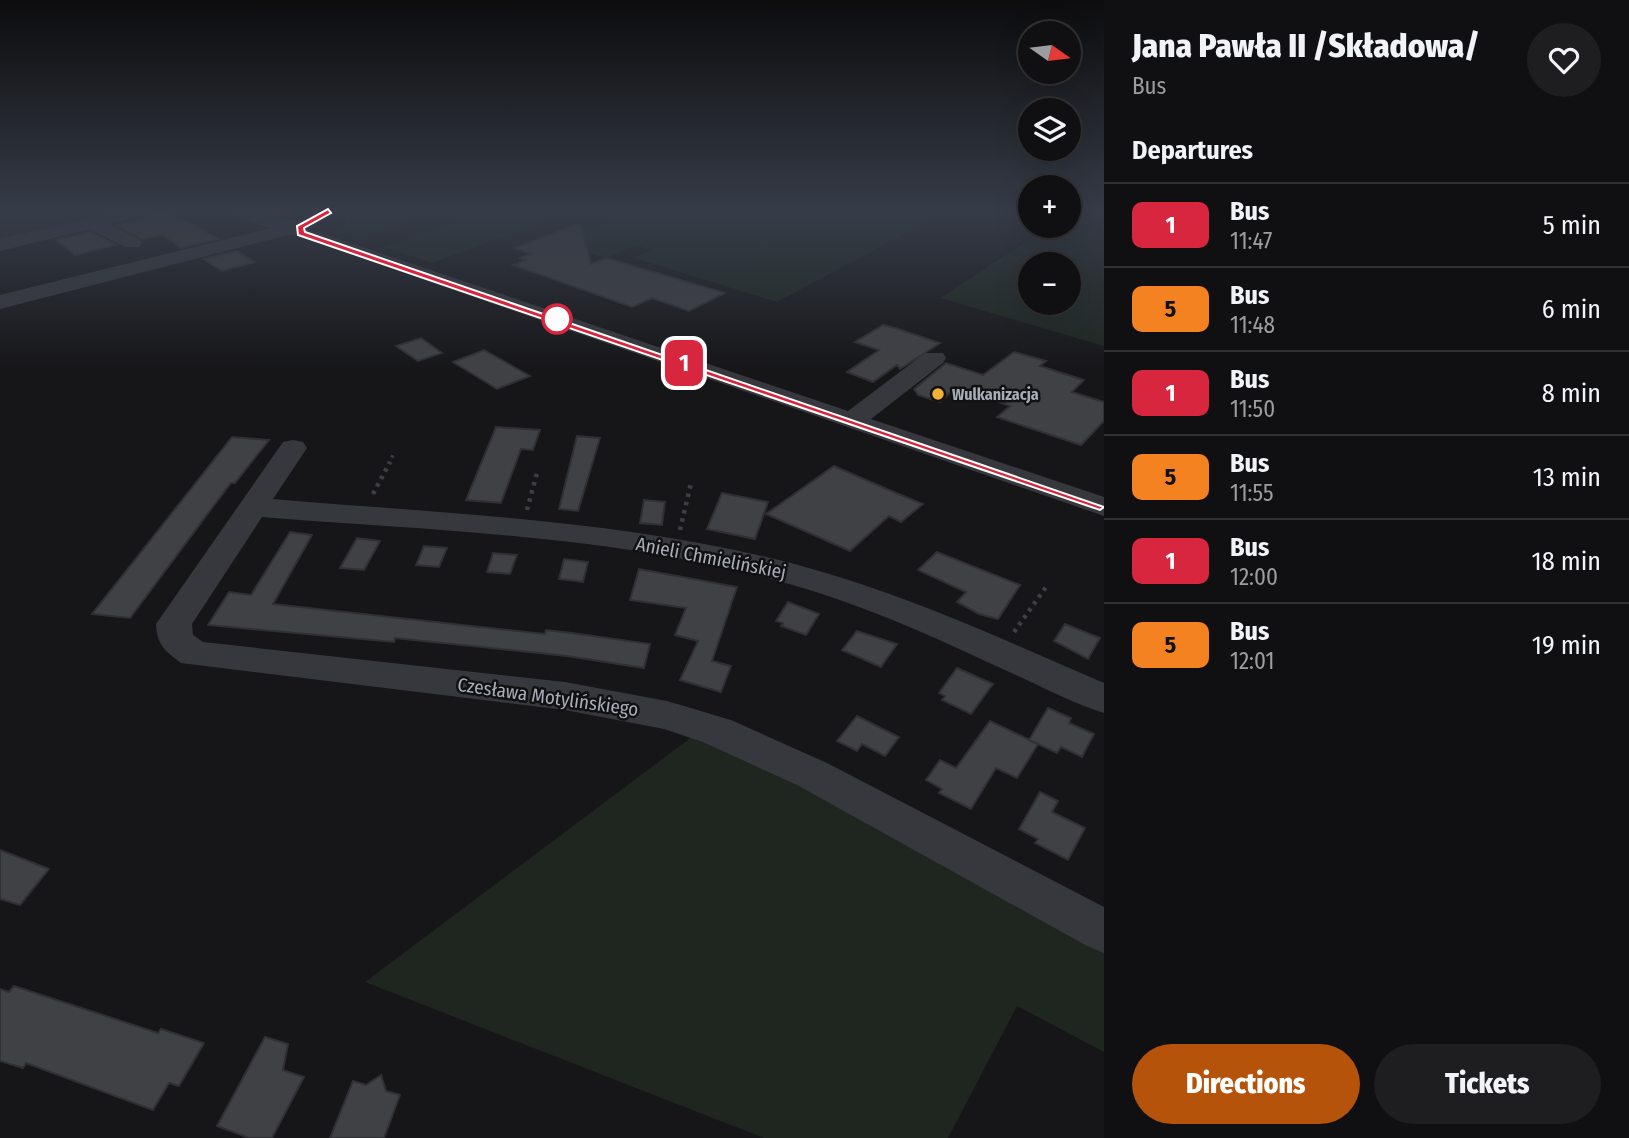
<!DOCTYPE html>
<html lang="en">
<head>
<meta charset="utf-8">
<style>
	:root { --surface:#101012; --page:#1e1e20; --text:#f1f3f6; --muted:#9c9d9f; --line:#303032; --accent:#b45309 }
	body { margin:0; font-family:"Fira Sans Condensed",sans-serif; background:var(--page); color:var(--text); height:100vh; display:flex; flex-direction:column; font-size:26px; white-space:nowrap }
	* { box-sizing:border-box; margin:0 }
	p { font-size:23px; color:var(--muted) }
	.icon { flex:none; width:38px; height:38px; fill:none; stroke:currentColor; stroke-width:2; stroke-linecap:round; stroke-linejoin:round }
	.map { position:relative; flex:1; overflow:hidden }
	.sheet { display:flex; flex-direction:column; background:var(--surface); width:525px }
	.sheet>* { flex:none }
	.badge { padding:0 14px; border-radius:10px; font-size:24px; line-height:46px }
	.needle { width:46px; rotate:104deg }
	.buttons { position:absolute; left:1018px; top:21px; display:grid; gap:14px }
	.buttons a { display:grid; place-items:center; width:63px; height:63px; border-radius:50%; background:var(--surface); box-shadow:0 7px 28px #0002,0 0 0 2px var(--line); font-size:35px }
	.map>.badge { position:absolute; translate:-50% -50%; box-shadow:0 0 0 4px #fff }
	h2 { padding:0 28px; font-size:26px; line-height:63px }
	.round { display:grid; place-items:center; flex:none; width:74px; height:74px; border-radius:37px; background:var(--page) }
	.head { display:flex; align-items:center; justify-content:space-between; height:119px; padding:0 28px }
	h1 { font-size:33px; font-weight:800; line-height:52px }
	.cta { display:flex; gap:14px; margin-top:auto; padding:14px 28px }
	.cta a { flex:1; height:80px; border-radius:42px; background:var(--accent); color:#fff; font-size:28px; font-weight:800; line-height:80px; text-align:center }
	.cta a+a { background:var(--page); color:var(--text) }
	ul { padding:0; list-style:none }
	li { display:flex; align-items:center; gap:21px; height:84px; padding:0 28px; border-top:2px solid var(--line) }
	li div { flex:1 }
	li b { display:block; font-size:26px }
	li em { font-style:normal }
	li .badge { min-width:77px; font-weight:700; text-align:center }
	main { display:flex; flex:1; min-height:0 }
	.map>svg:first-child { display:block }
	.built { fill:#222225 }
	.green { fill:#1e261f; fill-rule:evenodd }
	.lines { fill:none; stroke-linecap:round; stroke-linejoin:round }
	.stream { stroke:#2c353c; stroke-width:5 }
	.building { fill:#404145; stroke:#303034; stroke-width:2 }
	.path-far2 { stroke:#3d3f44; stroke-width:2.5; stroke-dasharray:2 3.5; stroke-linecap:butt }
	.path-far1 { stroke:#3d3f44; stroke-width:3.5; stroke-dasharray:2.5 4.5; stroke-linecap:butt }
	.path { stroke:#3d3f44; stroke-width:4.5; stroke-dasharray:3.5 5; stroke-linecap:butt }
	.minor { fill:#37383d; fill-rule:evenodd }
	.line { fill:#d7263d; stroke:#fff; stroke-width:2 }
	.stop-dot { fill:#fff; stroke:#d7263d; stroke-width:3.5 }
	.poi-dot { fill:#f2b134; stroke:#111113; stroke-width:2.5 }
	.labels { text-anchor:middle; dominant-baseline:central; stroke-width:5; stroke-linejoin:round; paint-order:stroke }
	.far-poi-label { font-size:16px; font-weight:bold; fill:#a8adb8; stroke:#111113; text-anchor:start }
	.street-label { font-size:19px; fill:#a8adb8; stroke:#111113 }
</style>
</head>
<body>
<main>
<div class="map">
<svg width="1104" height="1138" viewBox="0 0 1104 1138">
	<rect width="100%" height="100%" fill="#161618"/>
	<path class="built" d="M18,212H129L0,242V216Z"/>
	<path class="green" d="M364,212H438L362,237L335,232Z
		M486,212H571L432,263L383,247Z
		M634,212H1012L1031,213V219L940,215L777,302L634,258L651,250L637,245L605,258L555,242Z
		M1069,215L1104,217V346L940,298L1050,226H1069ZM1069,264V303H1031V264Z
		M697,733L1104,934V1052L1017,1006L948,1138H764L365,982Z"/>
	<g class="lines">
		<path class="stream" d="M264,212L277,216"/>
	</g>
	<path class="building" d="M150,212H170L218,239L181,248L163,235L142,239L117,225L145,219Z
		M580,223L591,264L606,258L725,293L689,311L652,298L632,307L513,265L525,260L520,258L531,254L515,248Z
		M90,232L116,245L75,255L56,240Z
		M237,251L255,262L222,271L203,259Z
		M883,325L895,328L940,343L900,369L897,365L873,382L847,372L879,350L855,342Z
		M421,338L442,353L418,361L396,346Z
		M484,350L530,376L497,389L453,362Z
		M1014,352L1046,361L1040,366L1084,380L1072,392L1104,402V421L1081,445L997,417L1010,406L956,387L940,402L918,395L914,389L946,363L983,375Z
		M496,427L540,430L533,450L521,449L501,503L466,500Z
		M577,436L600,438L578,511L559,509Z
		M232,437L269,440L235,483H231L218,500L130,618L92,614Z
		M834,466L896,493L923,504L901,522L889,516L850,551L766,514Z
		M722,493L768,502L755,539L707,529Z
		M644,500L665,502L662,525L640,523Z
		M290,532L312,535L273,604L545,634L546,630L572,633L650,644L644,668L567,656L395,638L394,642L208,625L229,592L251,595Z
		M357,538L380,541L364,570L340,568Z
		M424,546L447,548L439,567L416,565Z
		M937,552L1020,585L998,619L979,614L957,602L966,592L918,570Z
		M493,553L517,555L510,574L487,572Z
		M564,559L588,562L583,582L559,579Z
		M639,569L737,587L712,661L731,666L721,692L680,680L698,641L675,635L686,608L630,600Z
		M788,602L819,614L806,635L781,626L783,623L776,621Z
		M1065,624L1100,638L1088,659L1054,641Z
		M857,631L897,644L881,667L842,650Z
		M957,668L993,684L971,714L942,700L945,696L939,693Z
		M1048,708L1071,718L1069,723L1094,734L1082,757L1061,747L1057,753L1029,740Z
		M857,716L899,737L885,756L862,744L857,751L837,741Z
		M990,721L1038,744L1017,778L996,768L971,809L939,793L942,789L926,780L940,760L956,768Z
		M1040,792L1058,801L1052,812L1085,828L1068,860L1035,843L1038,839L1019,829Z
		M0,850L49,869L20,905L0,899Z
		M14,986L158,1033L161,1029L204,1043L179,1086L169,1083L153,1110L26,1063L23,1068L0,1061V989L9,992Z
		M265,1037L288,1044L283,1070L304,1077L272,1138H249L217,1126Z
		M381,1075L386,1091L400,1095L384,1138H330L353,1081L366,1085Z"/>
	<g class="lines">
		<path class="path-far2" d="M1093,212H1104
			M347,218L358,212"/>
		<path class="path-far1" d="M389,464L393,455"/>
		<path class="path" d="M373,494L390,462
			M527,510L538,469
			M680,530L691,483
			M1014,632L1046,587"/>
		<path class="minor" d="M116,212H147L144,216L109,224L139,239L142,243L139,247H125L90,229L0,251V239Z
			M234,212H259L296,221L315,212H337L309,229L848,411L925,353H943L946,358L943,363L871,419L1104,497V516L292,234L0,309V295L271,228L237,216Z
			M293,440L303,442L307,448L273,499C449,514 627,520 798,565C904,593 1004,640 1104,683V713C1071,703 1039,685 1007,671C945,642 882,613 816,592C638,535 447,532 262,517L192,624L193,635L203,642L565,682L667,701L731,720L827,763L1104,907V953L1087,946L797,785L703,742L664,729L565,710L181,663C165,651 157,645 156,624L283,442Z"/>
	</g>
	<linearGradient id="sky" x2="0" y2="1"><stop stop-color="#0c0c0d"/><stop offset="0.57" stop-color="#363c48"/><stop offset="1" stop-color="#363c48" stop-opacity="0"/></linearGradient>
	<rect width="1104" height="371" fill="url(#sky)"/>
	<path class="line" d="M328,209L331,213L304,228L305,232L1104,507L1100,510L298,235L297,226Z"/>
	<circle class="stop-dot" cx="557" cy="319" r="14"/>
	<circle class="poi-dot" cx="938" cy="394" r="7"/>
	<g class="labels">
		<g class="far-poi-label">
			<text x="952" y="394">Wulkanizacja</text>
		</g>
		<g class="street-label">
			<text transform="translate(711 558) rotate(11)">Anieli Chmielińskiej</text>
			<text transform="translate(548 697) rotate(8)">Czesława Motylińskiego</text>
		</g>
	</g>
</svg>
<div class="buttons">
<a><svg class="needle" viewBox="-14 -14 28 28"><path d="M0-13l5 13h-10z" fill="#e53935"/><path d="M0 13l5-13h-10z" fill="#9c9d9f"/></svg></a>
<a><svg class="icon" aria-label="layers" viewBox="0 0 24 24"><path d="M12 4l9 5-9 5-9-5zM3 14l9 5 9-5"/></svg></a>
<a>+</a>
<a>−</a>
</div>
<b class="badge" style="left:684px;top:363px;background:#d7263d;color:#fff">1</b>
</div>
<section class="sheet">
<div class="head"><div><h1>Jana Pawła II /Składowa/</h1><p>Bus</p></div><a class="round"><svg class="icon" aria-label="heart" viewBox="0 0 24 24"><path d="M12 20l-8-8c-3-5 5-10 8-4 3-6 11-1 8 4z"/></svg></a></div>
<h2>Departures</h2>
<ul>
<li><span class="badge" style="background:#d7263d;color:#fff">1</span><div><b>Bus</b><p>11:47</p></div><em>5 min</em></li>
<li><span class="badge" style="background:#f58220;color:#111">5</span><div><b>Bus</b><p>11:48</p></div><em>6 min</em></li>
<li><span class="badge" style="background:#d7263d;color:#fff">1</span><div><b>Bus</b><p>11:50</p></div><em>8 min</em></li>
<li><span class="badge" style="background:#f58220;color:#111">5</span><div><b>Bus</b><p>11:55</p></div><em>13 min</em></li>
<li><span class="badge" style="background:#d7263d;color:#fff">1</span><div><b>Bus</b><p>12:00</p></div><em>18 min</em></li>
<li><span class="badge" style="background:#f58220;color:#111">5</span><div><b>Bus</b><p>12:01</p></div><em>19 min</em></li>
</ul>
<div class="cta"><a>Directions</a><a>Tickets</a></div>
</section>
</main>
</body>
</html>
